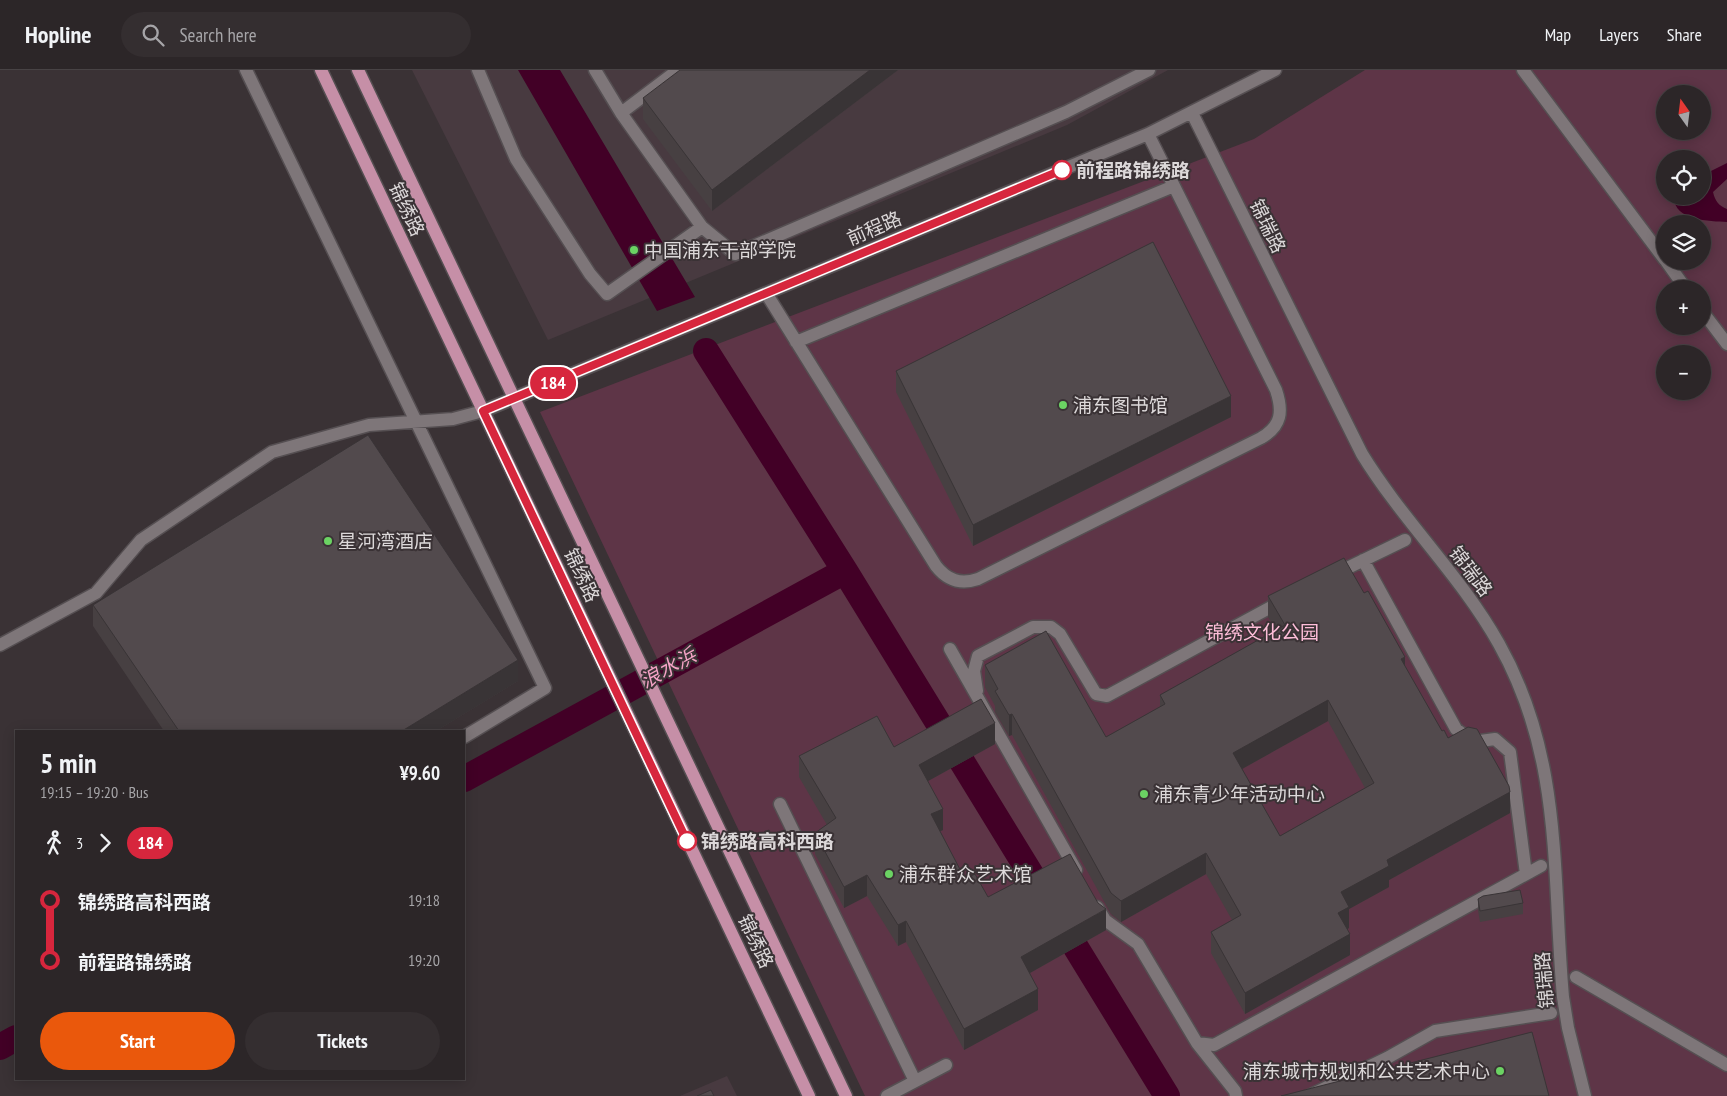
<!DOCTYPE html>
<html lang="en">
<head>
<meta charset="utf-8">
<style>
	:root { --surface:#2c2628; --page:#342e30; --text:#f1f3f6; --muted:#a6a5a8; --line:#484345; --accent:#ea580c }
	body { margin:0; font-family:"PT Sans Narrow","Noto Sans SC",sans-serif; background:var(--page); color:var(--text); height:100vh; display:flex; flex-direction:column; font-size:19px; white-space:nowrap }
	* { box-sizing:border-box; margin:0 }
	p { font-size:16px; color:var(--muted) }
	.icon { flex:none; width:28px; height:28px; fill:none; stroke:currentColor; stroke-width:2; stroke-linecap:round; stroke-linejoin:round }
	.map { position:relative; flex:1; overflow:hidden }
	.drawer { position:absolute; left:15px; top:660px; width:450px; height:350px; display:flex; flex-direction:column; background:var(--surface); border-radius:0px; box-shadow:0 2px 12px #0003,0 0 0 1px var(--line) }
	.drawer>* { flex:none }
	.badge { padding:0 10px; border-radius:16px; font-size:18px; line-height:32px }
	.needle { width:32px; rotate:346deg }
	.controls { position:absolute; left:1656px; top:15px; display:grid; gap:10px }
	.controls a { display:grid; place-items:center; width:55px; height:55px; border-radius:50%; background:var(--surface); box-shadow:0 2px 12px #0003,0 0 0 1px var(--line); font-size:25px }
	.map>.badge { position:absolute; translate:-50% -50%; box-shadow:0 0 0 2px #fff }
	.legs { display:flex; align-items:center; gap:8px; height:55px; padding:0 25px; font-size:16px }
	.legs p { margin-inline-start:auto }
	.overview { display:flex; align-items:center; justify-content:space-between; height:85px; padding:0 25px }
	h1 { font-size:28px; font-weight:800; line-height:38px }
	.cta { display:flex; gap:10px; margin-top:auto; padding:10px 25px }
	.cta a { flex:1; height:58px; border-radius:30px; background:var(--accent); color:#fff; font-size:20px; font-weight:800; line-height:58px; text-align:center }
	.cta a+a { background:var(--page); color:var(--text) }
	ul { padding:0 25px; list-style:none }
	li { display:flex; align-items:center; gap:18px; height:60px; font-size:19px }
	li i { display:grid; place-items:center; width:8px; height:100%; margin:0 6px; background:currentColor }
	li i::after { content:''; width:12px; height:12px; margin:-6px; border:4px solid; border-radius:50%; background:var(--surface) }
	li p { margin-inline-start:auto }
	li:first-child i { background:linear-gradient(#0000 50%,currentColor 0) }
	li:last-child i { background:linear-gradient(currentColor 50%,#0000 0) }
	header { display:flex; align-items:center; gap:30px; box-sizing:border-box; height:70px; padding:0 25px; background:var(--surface); border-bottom:1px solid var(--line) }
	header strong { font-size:24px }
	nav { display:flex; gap:28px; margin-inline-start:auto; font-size:18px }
	.search { width:350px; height:45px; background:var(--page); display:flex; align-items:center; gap:12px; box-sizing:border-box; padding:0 18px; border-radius:28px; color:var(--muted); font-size:19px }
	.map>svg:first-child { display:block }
	.built { fill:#483a40 }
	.green { fill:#5e3547; fill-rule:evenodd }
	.water { fill:#420026 }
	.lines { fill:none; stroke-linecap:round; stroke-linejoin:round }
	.river { stroke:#420026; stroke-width:26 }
	.minor-casing { stroke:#554f52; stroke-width:15 }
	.major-casing { stroke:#554f52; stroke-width:15 }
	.minor { stroke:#7e7679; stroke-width:12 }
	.major { stroke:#c68fa7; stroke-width:12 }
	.wall { fill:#474042; fill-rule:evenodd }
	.shaded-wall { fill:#393436 }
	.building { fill:#524a4d; stroke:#393436; fill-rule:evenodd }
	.line-1-casing { stroke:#fff; stroke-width:11 }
	.line-1 { stroke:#d7263d; stroke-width:8 }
	.stop-1-dot { fill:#fff; stroke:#d7263d; stroke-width:2.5 }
	.poi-dot { fill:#6bd363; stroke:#3a3235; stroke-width:2 }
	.labels { text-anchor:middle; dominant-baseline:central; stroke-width:4; stroke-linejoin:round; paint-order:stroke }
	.stop-label { font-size:19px; font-weight:bold; fill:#dcd8d9; stroke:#3a3235; text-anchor:start }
	.street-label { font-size:19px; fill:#dcd8d9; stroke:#3a3235 }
	.poi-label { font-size:19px; fill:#dcd8d9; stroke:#3a3235; text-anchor:start }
	.park-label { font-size:19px; fill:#fdbdd8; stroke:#3a3235 }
	.water-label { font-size:20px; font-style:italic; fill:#f5a3c6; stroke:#3a3235 }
</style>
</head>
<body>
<header>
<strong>Hopline</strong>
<div class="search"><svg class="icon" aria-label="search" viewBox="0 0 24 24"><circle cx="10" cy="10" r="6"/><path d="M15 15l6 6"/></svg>Search here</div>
<nav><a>Map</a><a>Layers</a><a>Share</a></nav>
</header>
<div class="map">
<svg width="1727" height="1026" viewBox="0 0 1727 1026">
	<rect width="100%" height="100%" fill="#3a3235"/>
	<path class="built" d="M412,0H1168L1067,55L548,270Z
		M727,1006L737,1026H680Z"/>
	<path class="green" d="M1365,0H1727V1026H865L540,342L1254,69ZM1665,24H1702V61H1665ZM1665,89H1702V126H1665ZM1665,154H1702V191H1665ZM1665,219H1702V256H1665ZM1665,284H1702V321H1665Z"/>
	<path class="water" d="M518,0H560L695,227L657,241Z
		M1727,93V109L1713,122C1715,131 1719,136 1727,139V152C1710,151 1673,151 1674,126H1702L1703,105Z"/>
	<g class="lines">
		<path class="river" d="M706,281L845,501L1167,1026
			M464,709L845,501
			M0,977L16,968"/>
		<g class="minor-casing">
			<path id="minor" d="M246,0L545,618L464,667
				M478,0L516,89L590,204L607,224L702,157
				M595,0L621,43L678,0
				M1523,0L1665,190
				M621,43L702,157L735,184L1066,42L1149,0
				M1192,43L1362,384C1403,451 1461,506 1499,574C1563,688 1552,802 1563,927L1568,958L1585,1026
				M1666,191L1686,219
				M766,223L936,496C947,510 960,515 978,509L1261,368C1282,356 1283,341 1276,320L1148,64
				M1702,241L1727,274
				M796,272L1174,116
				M1363,490L1456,659L1473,672L1495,669L1510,682L1526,804
				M1335,504L1405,470
				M0,575L96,523L141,470L272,382L369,355L453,349L483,341L1148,64L1275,0
				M950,579L1076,800
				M977,621L974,601L978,586L1033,557H1051L1060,564L1096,624L1107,626L1284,530
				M780,734L915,1011
				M1097,837L1105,850L1138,874L1197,973L1214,975L1541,796
				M1576,907L1727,995
				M1197,973L1235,1021L1236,1026
				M887,1026L946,995
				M1309,1026L1387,988L1435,961L1551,943"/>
		</g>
		<g class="major-casing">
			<path id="major" d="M321,0L809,1026
				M358,0L846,1026"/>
		</g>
		<use href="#minor" class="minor"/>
		<use href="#major" class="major"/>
	</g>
	<path class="wall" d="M898,0L712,141L643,49V28Z
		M896,301L1231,347L973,476L896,322Z
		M1268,526L1405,597L1442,661L1448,668L1510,743L1389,810V817L1349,839V858L1347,859L1350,885L1245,944L1211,883V862L1232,850L1206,804L1121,852L1111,844L1012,665L1009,666L995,642V636L985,617V595L1106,667L1160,637V625L1276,560L1268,547ZM1328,651L1365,718L1280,766L1242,699Z
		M93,535L518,611L436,661H164L93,556Z
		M995,674L928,711L943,760L940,761L965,809L988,827L1106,860L1030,903L1038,940L964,980L906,872L898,876L867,826L844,838L815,784V763L827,755L799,707V686L894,677Z
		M1478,829L1523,833V844L1480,852L1478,840Z"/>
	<path class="shaded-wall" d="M870,0H898L712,141V120Z
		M1231,326V347L973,476V455Z
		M1405,587V608L1401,589Z
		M518,590V611L436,661H402Z
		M1328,630V651L1233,704V683Z
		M1012,644V665L1009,666V645Z
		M995,653V674L919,716V695Z
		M1510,722V743L1389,810V817L1349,839V858L1338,864V843L1341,822L1387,790Z
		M943,739V760L931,765V744Z
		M1206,783V804L1121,852V831Z
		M867,805V826L844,838V817Z
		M1106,839V860L1021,908V887Z
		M906,851V872L898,876V855Z
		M1350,864V885L1245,944V923Z
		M1038,919V940L964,980V959Z"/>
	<path class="building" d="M680,0H870L712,120L643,28Z
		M1153,172L1231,326L973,455L896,301Z
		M368,365L518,590L402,661H179L93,535Z
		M1344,488L1364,523L1368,521L1405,587L1401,589L1442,661L1444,660L1448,668L1468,657L1477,659L1509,716L1510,722L1387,790L1389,796L1341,822L1349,837L1338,843L1350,864L1245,923L1211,862L1241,845L1206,783L1121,831L1111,823L1012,644L1009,645L995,621L998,619L985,595L1046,561L1106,667L1165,634L1160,625L1285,555L1268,526ZM1328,630L1374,713L1280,766L1233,683Z
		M981,629L995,653L919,695L943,739L931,744L965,809L975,804L988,827L1070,784L1098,833L1106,839L1021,887L1038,919L964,959L906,851L898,855L867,805L844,817L815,763L836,748L799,686L877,646L894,677Z
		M1520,820L1523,833L1480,841L1478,829L1483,826Z
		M1532,962L1549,1026H1281Z
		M711,1020L714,1026H697Z"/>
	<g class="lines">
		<g class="line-1-casing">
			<path id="line-1" d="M687,771L483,341L1062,100"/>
		</g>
		<use href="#line-1" class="line-1"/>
	</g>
	<g class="stop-1-dot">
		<circle cx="1062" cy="100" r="9"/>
		<circle cx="687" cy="771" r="9"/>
	</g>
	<g class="poi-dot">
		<circle cx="634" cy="180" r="5"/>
		<circle cx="1063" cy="335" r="5"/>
		<circle cx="328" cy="471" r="5"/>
		<circle cx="1144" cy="724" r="5"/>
		<circle cx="889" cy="804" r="5"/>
		<circle cx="1500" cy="1001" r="5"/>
	</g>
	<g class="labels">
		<g class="stop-label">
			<text x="1076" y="100">前程路锦绣路</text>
			<text x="701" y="771">锦绣路高科西路</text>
		</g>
		<g class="street-label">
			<text transform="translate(407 139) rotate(65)">锦绣路</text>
			<text transform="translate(1268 156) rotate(64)">锦瑞路</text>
			<text transform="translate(874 158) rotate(-23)">前程路</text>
			<text transform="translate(1471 501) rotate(53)">锦瑞路</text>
			<text transform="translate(582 505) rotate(65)">锦绣路</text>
			<text transform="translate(756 871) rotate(65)">锦绣路</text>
			<text transform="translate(1544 910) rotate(-95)">锦瑞路</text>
		</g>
		<g class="poi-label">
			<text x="644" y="180">中国浦东干部学院</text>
			<text x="1073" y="335">浦东图书馆</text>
			<text x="338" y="471">星河湾酒店</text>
			<text x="1154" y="724">浦东青少年活动中心</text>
			<text x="899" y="804">浦东群众艺术馆</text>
			<text x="1490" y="1001" text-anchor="end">浦东城市规划和公共艺术中心</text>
		</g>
		<g class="park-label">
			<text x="1262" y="562">锦绣文化公园</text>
		</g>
		<g class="water-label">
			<text transform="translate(668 598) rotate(-29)">浪水浜</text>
		</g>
	</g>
</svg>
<div class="controls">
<a><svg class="needle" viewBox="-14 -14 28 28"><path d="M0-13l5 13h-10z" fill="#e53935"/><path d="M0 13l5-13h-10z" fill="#a6a5a8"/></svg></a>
<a><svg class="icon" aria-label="locate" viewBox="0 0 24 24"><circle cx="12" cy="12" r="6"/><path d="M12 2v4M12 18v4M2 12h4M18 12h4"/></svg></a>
<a><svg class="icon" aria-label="layers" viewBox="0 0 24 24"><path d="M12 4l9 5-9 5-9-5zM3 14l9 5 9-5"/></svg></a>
<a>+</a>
<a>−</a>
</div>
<b class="badge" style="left:553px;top:313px;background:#d7263d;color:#fff">184</b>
<section class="drawer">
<div class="overview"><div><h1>5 min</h1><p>19:15 – 19:20 · Bus</p></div><b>¥9.60</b></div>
<div class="legs"><svg class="icon" aria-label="walk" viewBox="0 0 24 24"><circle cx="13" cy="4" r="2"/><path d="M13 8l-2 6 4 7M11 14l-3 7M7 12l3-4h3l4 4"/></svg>3<svg class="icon" aria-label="forward" viewBox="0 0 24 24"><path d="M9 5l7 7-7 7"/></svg><b class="badge" style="background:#d7263d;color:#fff">184</b></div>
<ul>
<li><i style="color:#d7263d"></i><b>锦绣路高科西路</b><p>19:18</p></li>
<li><i style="color:#d7263d"></i><b>前程路锦绣路</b><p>19:20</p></li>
</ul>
<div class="cta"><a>Start</a><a>Tickets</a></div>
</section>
</div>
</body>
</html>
